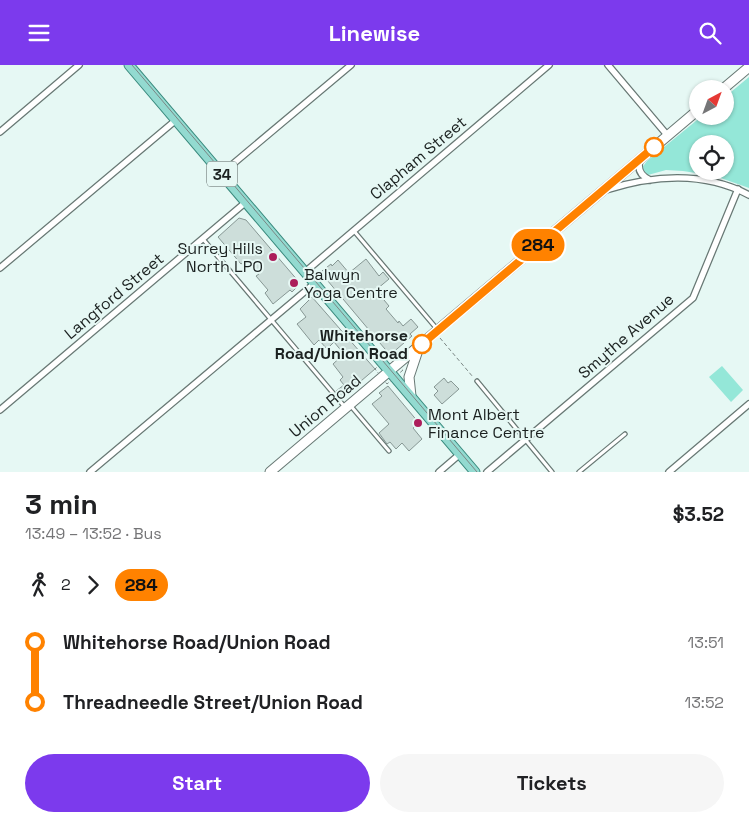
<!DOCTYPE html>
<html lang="en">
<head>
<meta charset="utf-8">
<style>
	:root { --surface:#fff; --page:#f6f6f6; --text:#202124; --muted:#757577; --accent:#7c3aed }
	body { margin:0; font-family:"Space Grotesk",sans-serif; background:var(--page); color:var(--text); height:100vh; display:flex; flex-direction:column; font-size:19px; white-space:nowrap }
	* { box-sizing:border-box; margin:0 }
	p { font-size:16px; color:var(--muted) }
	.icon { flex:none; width:28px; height:28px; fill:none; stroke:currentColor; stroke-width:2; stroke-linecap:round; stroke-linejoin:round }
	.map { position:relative; height:407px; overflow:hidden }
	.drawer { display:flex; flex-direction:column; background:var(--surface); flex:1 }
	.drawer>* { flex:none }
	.badge { padding:0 10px; border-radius:16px; font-size:18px; line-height:32px }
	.needle { width:32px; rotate:41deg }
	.tools { position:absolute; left:689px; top:15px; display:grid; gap:10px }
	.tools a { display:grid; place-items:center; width:45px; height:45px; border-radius:50%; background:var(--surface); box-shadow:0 1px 4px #0004; font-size:25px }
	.map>.badge { position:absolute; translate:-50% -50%; box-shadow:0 0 0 2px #fff }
	.legs { display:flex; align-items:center; gap:8px; height:55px; padding:0 25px; font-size:16px }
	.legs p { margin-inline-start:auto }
	.overview { display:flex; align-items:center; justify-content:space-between; height:85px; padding:0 25px }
	h1 { font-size:28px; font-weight:700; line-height:38px }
	.action { display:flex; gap:10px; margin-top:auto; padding:10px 25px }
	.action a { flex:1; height:58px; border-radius:30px; background:var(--accent); color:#fff; font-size:20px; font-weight:700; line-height:58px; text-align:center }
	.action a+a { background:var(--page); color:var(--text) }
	ul { padding:0 25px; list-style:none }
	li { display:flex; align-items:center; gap:18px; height:60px; font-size:19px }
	li i { display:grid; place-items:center; width:8px; height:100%; margin:0 6px; background:currentColor }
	li i::after { content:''; width:12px; height:12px; margin:-6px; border:4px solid; border-radius:50%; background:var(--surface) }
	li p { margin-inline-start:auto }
	li:first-child i { background:linear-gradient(#0000 50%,currentColor 0) }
	li:last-child i { background:linear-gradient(currentColor 50%,#0000 0) }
	header { display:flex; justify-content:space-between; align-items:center; height:65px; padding:0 25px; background:var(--accent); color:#fff; font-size:22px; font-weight:700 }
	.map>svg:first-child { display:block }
	.green { fill:#94e7d8; fill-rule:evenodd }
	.building { fill:#cddeda; stroke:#879794 }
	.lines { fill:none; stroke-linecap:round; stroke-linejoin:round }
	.service-casing { stroke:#687874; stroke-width:5.5 }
	.minor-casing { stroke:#687874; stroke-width:8 }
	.secondary-casing { stroke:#687874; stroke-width:11 }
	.primary-casing { stroke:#3a8a7e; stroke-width:11 }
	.path { stroke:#7c8886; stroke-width:1; stroke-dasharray:4 2.5; stroke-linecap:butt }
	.service { stroke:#fff; stroke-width:3 }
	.minor { stroke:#fff; stroke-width:5.5 }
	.secondary { stroke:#fff; stroke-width:9 }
	.primary { stroke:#93dad0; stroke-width:9 }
	.tram { stroke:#7b8684; stroke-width:1 }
	.line-1-casing { stroke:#fff; stroke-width:11 }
	.line-1 { stroke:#ff8200; stroke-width:8 }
	.stop-1-dot { fill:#fff; stroke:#ff8200; stroke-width:2.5 }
	.poi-dot { fill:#ac1e5b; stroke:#e6f8f4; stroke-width:2 }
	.labels { text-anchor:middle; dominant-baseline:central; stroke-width:4; stroke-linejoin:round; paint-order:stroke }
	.shield { fill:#e6f8f4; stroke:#586260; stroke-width:1 }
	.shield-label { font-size:15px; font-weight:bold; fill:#1b2120 }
	.street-label { font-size:16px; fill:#1b2120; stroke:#e6f8f4 }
	.poi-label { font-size:16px; fill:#1b2120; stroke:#e6f8f4; text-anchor:start }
	.stop-label { font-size:16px; font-weight:bold; fill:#1b2120; stroke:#e6f8f4; text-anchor:end }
</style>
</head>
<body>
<header><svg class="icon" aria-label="menu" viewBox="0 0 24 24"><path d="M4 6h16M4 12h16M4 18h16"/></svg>Linewise<svg class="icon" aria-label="search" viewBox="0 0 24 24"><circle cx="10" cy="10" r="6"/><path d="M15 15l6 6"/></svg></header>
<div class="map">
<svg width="749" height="407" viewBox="0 0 749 407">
	<rect width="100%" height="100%" fill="#e6f8f4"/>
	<path class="green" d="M749,12V123L715,111L683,106L666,105L648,110L641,104L647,96L702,51H725V32ZM698,79H725V106H698Z
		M722,301L743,325L731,337L709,312Z"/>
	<path class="building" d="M239,153L246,155L299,217L298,221L292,227L290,225L273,239L265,228L268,225L256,211L259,209L251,200L250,201L245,196L241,199L218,172Z
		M366,194L379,211L383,207L389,214L377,224L385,234L384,235L389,241L386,244L398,258L399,256L403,261L411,254L418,262L410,269L412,271L390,290L322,209V206L331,199L332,201L338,195L349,208Z
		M312,232L375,304L341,333L336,326L344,320L340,315L343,312L333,299L344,289L334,277L327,284L319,275L314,280L297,259L306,252L300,244Z
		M444,313L448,318L451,316L459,324L442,339L434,330L438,326L434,322Z
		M388,321L419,358L413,363L422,374L409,386L402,378L396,384L390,377L387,379L379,368L389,359L372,339L382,331L379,328Z"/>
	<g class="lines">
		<g class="service-casing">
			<path id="service" d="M354,166L437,264
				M203,174L344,341
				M477,316L552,407
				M350,340L389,386
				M579,407L625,369"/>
		</g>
		<g class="minor-casing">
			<path id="minor" d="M608,0L668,71
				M0,67L79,0
				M640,95C637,105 641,111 650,115
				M221,109L351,0
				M606,125C654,110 703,106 749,130
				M0,203L176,55
				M305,207L549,0
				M0,345L246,137
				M90,407L315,218
				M439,407L460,389
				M487,407L693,233L738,124
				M669,407L749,339"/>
		</g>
		<g class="secondary-casing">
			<path id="secondary" d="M723,24L749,2
				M411,331L409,312L419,282
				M270,407L698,45"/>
		</g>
		<g class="primary-casing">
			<path id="primary" d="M129,0L475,407"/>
		</g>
		<path class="path" d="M440,273L473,312
			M390,290L403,305L387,319L375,304Z"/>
		<use href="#service" class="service"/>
		<use href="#minor" class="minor"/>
		<use href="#secondary" class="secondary"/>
		<use href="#primary" class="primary"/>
		<path class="tram" d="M132,0L477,407"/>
	</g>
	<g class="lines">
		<g class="line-1-casing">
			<path id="line-1" d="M422,279L654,82"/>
		</g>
		<use href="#line-1" class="line-1"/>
	</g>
	<g class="stop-1-dot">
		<circle cx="654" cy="82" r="9"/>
		<circle cx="422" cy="279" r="9"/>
	</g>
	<g class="poi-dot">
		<circle cx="273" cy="192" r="5"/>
		<circle cx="294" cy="218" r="5"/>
		<circle cx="418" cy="358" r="5"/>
	</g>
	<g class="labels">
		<rect class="shield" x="207" y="96.5" width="30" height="25" rx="4"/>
		<g class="shield-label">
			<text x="222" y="109">34</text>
		</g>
		<g class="street-label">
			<text transform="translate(418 93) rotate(-40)">Clapham Street</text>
			<text transform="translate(114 231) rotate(-40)">Langford Street</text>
			<text transform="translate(626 271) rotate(-41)">Smythe Avenue</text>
			<text transform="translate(325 341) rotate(-40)">Union Road</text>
		</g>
		<g class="poi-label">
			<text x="263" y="183" text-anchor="end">Surrey Hills<tspan x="263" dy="18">North LPO</tspan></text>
			<text x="304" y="209">Balwyn<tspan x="304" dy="18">Yoga Centre</tspan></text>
			<text x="428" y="349">Mont Albert<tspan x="428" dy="18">Finance Centre</tspan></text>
		</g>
		<g class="stop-label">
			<text x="408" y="270">Whitehorse<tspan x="408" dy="18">Road/Union Road</tspan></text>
		</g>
	</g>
</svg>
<div class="tools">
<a><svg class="needle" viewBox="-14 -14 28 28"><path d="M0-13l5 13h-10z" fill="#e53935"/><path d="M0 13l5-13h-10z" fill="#757577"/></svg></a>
<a><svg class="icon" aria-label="locate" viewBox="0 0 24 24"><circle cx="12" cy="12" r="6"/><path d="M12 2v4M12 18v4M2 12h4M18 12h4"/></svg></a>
</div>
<b class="badge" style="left:538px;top:180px;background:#ff8200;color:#111">284</b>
</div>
<section class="drawer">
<div class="overview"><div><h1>3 min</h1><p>13:49 – 13:52 · Bus</p></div><b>$3.52</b></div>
<div class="legs"><svg class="icon" aria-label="walk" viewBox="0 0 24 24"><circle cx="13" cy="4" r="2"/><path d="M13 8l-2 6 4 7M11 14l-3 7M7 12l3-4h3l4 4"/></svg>2<svg class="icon" aria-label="forward" viewBox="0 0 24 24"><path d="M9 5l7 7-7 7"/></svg><b class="badge" style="background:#ff8200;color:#111">284</b></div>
<ul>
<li><i style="color:#ff8200"></i><b>Whitehorse Road/Union Road</b><p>13:51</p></li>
<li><i style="color:#ff8200"></i><b>Threadneedle Street/Union Road</b><p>13:52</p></li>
</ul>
<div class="action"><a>Start</a><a>Tickets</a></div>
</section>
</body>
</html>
